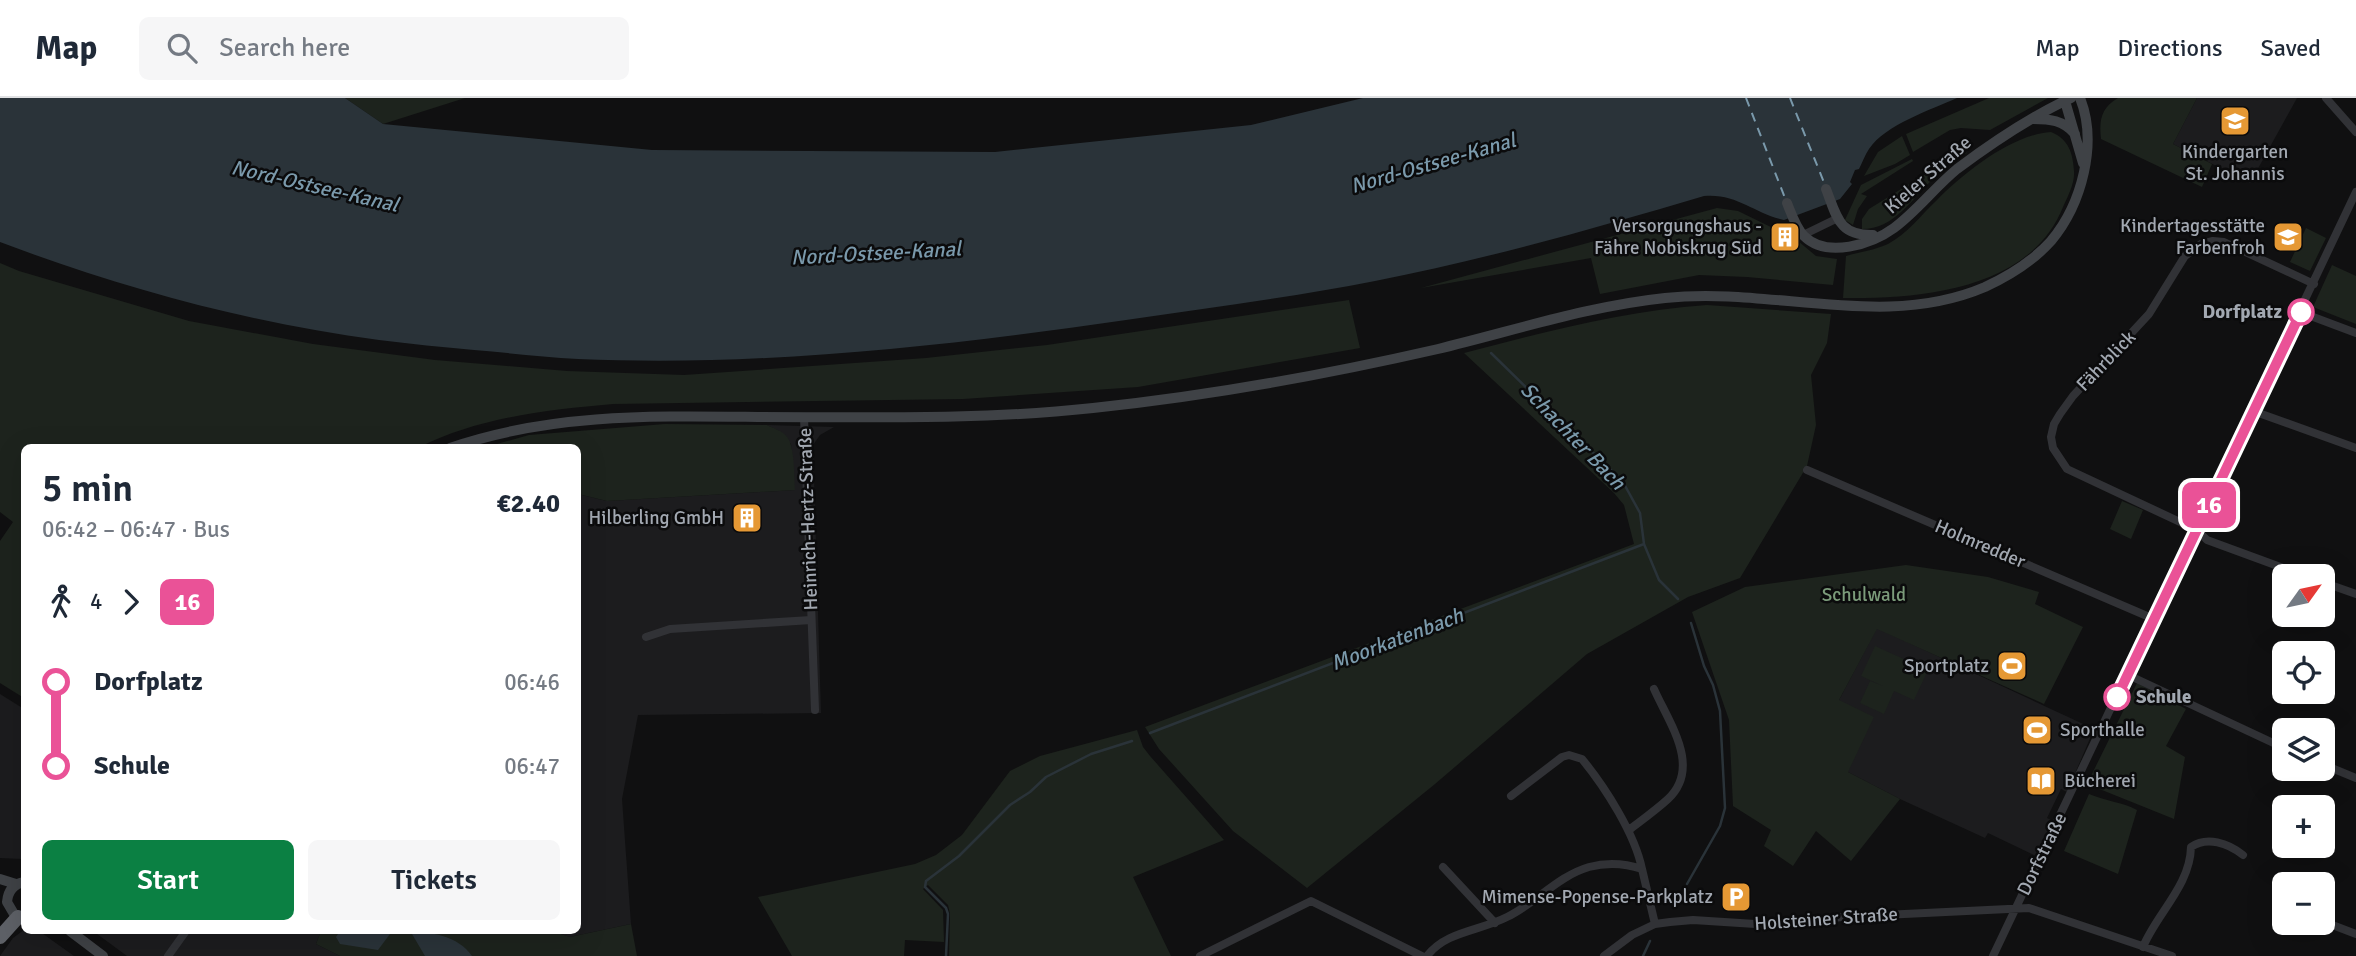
<!DOCTYPE html>
<html lang="en">
<head>
<meta charset="utf-8">
<style>
	:root { --surface:#fff; --page:#f6f6f7; --text:#1f2937; --muted:#747a83; --line:#e0e1e3; --accent:#0b8043 }
	body { margin:0; font-family:Signika,sans-serif; background:var(--page); color:var(--text); height:100vh; display:flex; flex-direction:column; font-size:26px; white-space:nowrap }
	* { box-sizing:border-box; margin:0 }
	p { font-size:23px; color:var(--muted) }
	.icon { flex:none; width:38px; height:38px; fill:none; stroke:currentColor; stroke-width:2; stroke-linecap:round; stroke-linejoin:round }
	.map { position:relative; flex:1; overflow:hidden }
	.sheet { position:absolute; left:21px; top:346px; width:560px; height:490px; display:flex; flex-direction:column; background:var(--surface); border-radius:10px; box-shadow:0 7px 28px #0002 }
	.sheet>* { flex:none }
	.badge { padding:0 14px; border-radius:10px; font-size:24px; line-height:46px }
	.needle { width:46px; rotate:57deg }
	.buttons { position:absolute; left:2272px; top:466px; display:grid; gap:14px }
	.buttons a { display:grid; place-items:center; width:63px; height:63px; border-radius:10px; background:var(--surface); box-shadow:0 7px 28px #0002; font-size:35px }
	.map>.badge { position:absolute; translate:-50% -50%; box-shadow:0 0 0 4px #fff }
	.legs { display:flex; align-items:center; gap:10px; height:77px; padding:0 21px; font-size:23px }
	.legs p { margin-inline-start:auto }
	.head { display:flex; align-items:center; justify-content:space-between; height:119px; padding:0 21px }
	h1 { font-size:38px; font-weight:600; line-height:52px }
	.action { display:flex; gap:14px; margin-top:auto; padding:14px 21px }
	.action a { flex:1; height:80px; border-radius:10px; background:var(--accent); color:#fff; font-size:28px; font-weight:600; line-height:80px; text-align:center }
	.action a+a { background:var(--page); color:var(--text) }
	ul { padding:0 21px; list-style:none }
	li { display:flex; align-items:center; gap:24px; height:84px; font-size:26px }
	li i { display:grid; place-items:center; width:10px; height:100%; margin:0 9px; background:currentColor }
	li i::after { content:''; width:18px; height:18px; margin:-9px; border:5px solid; border-radius:50%; background:var(--surface) }
	li p { margin-inline-start:auto }
	li:first-child i { background:linear-gradient(#0000 50%,currentColor 0) }
	li:last-child i { background:linear-gradient(currentColor 50%,#0000 0) }
	header { display:flex; align-items:center; gap:42px; box-sizing:border-box; height:98px; padding:0 35px; background:var(--surface); border-bottom:2px solid var(--line) }
	header strong { font-size:33px }
	nav { display:flex; gap:38px; margin-inline-start:auto; font-size:24px }
	.search { width:490px; height:63px; background:var(--page); display:flex; align-items:center; gap:18px; box-sizing:border-box; padding:0 24px; border-radius:10px; color:var(--muted); font-size:26px }
	.map>svg:first-child { display:block }
	.built { fill:#1c1c1e }
	.green { fill:#1d231d }
	.water { fill:#2a3339 }
	.lines { fill:none; stroke-linecap:round; stroke-linejoin:round }
	.stream { stroke:#2a3339; stroke-width:2.5 }
	.ferry { stroke:#7a99ab; stroke-width:2; stroke-dasharray:9 7; stroke-linecap:butt }
	.street { stroke:#313236; stroke-width:8 }
	.secondary { stroke:#3f4246; stroke-width:10 }
	.highway { stroke:#5e6167; stroke-width:14 }
	.line-1-casing { stroke:#fff; stroke-width:16 }
	.line-1 { stroke:#ea5297; stroke-width:10 }
	.stop-1-dot { fill:#fff; stroke:#ea5297; stroke-width:3.5 }
	.labels { text-anchor:middle; dominant-baseline:central; stroke-width:5; stroke-linejoin:round; paint-order:stroke }
	.poi-label { font-size:19px; fill:#a2a8b1; stroke:#0b0b0c; text-anchor:end }
	.street-label { font-size:19px; fill:#a2a8b1; stroke:#0b0b0c }
	.stop-label { font-size:19px; font-weight:bold; fill:#a2a8b1; stroke:#0b0b0c; text-anchor:end }
	.park-label { font-size:19px; fill:#7b9b7a; stroke:#0b0b0c }
	.water-label { font-size:21px; font-style:italic; fill:#7a99ab; stroke:#0b0b0c }
</style>
</head>
<body>
<header>
<strong>Map</strong>
<div class="search"><svg class="icon" aria-label="search" viewBox="0 0 24 24"><circle cx="10" cy="10" r="6"/><path d="M15 15l6 6"/></svg>Search here</div>
<nav><a>Map</a><a>Directions</a><a>Saved</a></nav>
</header>
<div class="map">
<svg width="2356" height="858" viewBox="0 0 2356 858">
	<rect width="100%" height="100%" fill="#101011"/>
	<path class="built" d="M2197,0H2297L2250,85L2173,46Z
		M767,327L834,329L820,337L813,347L821,615L638,617L622,701L631,826L570,839L552,833H578V396L607,403L794,392L791,346L779,333Z
		M1877,530L2094,631L2067,694L2061,691L2047,720L2053,723L2036,758L1988,735L1985,740L1900,701L1848,674L1839,602Z
		M0,596L24,611V759L22,761L0,760Z
		M24,832L39,833L74,858H0L13,840Z
		M93,833H321L316,846L340,858H127Z"/>
	<path class="green" d="M345,0H465L383,26Z
		M1989,0H2048L1990,32L1961,30L1950,32L1913,54L1906,36Z
		M2118,0H2197L2173,46L2212,66L2202,89L2101,41C2099,22 2101,10 2118,0Z
		M2051,34C2069,41 2073,56 2074,73C2075,85 2068,98 2063,109C2030,192 1920,201 1843,200L1846,158C1860,154 1875,152 1888,146C1907,136 1921,117 1937,102C1965,74 2011,37 2051,34Z
		M1902,38L1910,57L1895,66L1864,78L1878,54Z
		M1962,51L1967,55C1955,63 1942,72 1932,82C1911,102 1894,131 1862,131V121L1869,111L1951,60L1952,53Z
		M1912,61L1913,63L1861,96L1867,98L1858,111L1853,127L1845,122L1861,87Z
		M1717,110L1738,113L1781,134L1779,140L1789,144L1792,138L1816,158L1837,161L1833,187L1747,179L1699,177L1600,196L1591,160L1421,190Z
		M2306,130L2326,140L2310,173L2290,164Z
		M0,165L19,173L189,223L313,246L435,262L567,273L684,277L926,260L1047,247L1349,202L1360,250L1138,289L963,301L613,306C547,312 478,319 418,350H24V600L0,585V443L13,424L0,414Z
		M2332,167L2356,178V226L2313,209Z
		M1707,207L1831,216L1827,245L1811,277L1816,327L1807,368L1740,480L1688,499L1587,556L1435,686L1307,790L1233,733L1159,651L1145,629L1634,446L1624,407L1614,395L1464,255C1544,234 1624,213 1707,207Z
		M665,326L767,327C773,330 783,333 787,339C795,348 794,379 795,392L607,403L578,396V350H483L529,337Z
		M2122,403L2143,412L2131,441L2110,431Z
		M1906,467L1988,479L2039,494L2035,506L2083,529L2044,606L1877,531L1839,602L1874,619L1848,674L1900,701L1851,763L1816,733L1793,768L1764,748L1771,732L1733,708L1729,622L1692,514L1745,489Z
		M1875,548L1928,572L1914,602L1894,593L1884,616L1860,605L1870,583L1883,588L1861,578Z
		M2137,585L2186,611L2166,648L2185,659L2174,721L2087,686Z
		M1137,632L1143,649L1150,658L1224,742L1133,779L1171,858H949L950,816L948,807L928,787L923,791L943,812L944,844L905,842L904,858H792L758,799L915,766L936,757L962,737L1010,673L1040,658Z
		M2089,696C2105,703 2122,704 2137,712L2118,776L2064,753Z
		M631,826L637,858H340L316,846L321,833H552L570,839Z"/>
	<path class="water" d="M0,0H345L383,26L652,52L995,54L1251,27L1363,0H1957C1931,12 1886,26 1869,51C1865,57 1862,65 1859,71L1855,72L1850,84L1852,86L1840,101L1784,122C1755,116 1737,95 1704,98C1596,130 1487,161 1375,183C1293,199 1209,210 1126,222C945,248 761,269 578,261C544,259 509,255 474,252C443,249 410,246 379,242C250,225 121,190 0,144Z
		M340,833H396L390,836L378,852L340,846L336,839Z
		M406,833C429,833 459,838 472,858H425L412,836Z"/>
	<g class="lines">
		<path class="stream" d="M1491,255L1623,384L1640,415L1644,446L1659,482L1678,501
			M1150,635L1644,446
			M1687,786L1720,728L1725,710L1720,613L1713,587L1704,568L1691,525
			M946,858L948,816L946,810L925,789L926,783L959,758L1010,707L1030,694L1046,679L1091,656L1132,643
			M1643,858L1650,843"/>
		<path class="ferry" d="M1746,0L1785,100
			M1790,0L1825,87"/>
		<path class="street" d="M2326,0L2356,34
			M1803,137L1838,120
			M2300,214L2356,235
			M2253,313L2356,350
			M804,319L815,612
			M1807,372L2154,521
			M2305,478L2207,442L2197,432L2067,371L2053,350L2051,339L2054,326L2060,316L2073,298L2149,216L2185,158L2201,146L2213,143L2224,144L2314,186
			M2322,484L2356,496
			M646,539L670,531L811,522
			M2128,577L2284,650
			M2322,666L2356,680
			M1511,698L1562,659L1569,657L1582,661C1605,689 1635,736 1642,771
			M1629,732C1642,722 1656,712 1668,701C1702,669 1669,625 1654,591
			M1443,769L1495,825
			M2322,823L2356,836
			M2143,849C2157,815 2190,788 2191,749C2207,738 2228,745 2243,757
			M168,858L186,833
			M1200,858L1311,803L1422,858
			M1427,858C1446,833 1480,833 1507,819C1536,805 1558,778 1589,769C1608,764 1624,765 1642,771L1655,826
			M1604,858L1632,837L1655,826L1670,824L1693,822L1771,827L1842,819L2029,810L2172,858
			M1993,858L2356,94"/>
		<path class="secondary" d="M2065,3L2083,65
			M2033,21C2050,21 2063,22 2075,36
			M1826,91C1837,119 1839,138 1873,137
			M1787,105C1791,115 1796,130 1804,138C1827,161 1872,146 1894,130C1917,113 1935,89 1957,71C1993,44 2030,19 2071,0
			M450,350C551,315 655,318 761,319C871,319 983,322 1093,310C1209,298 1324,277 1438,251C1513,233 1588,208 1665,200C1772,188 1882,233 1985,189C2009,178 2033,163 2051,143C2082,106 2098,45 2080,0
			M0,781L16,786
			M24,784C13,786 8,793 7,804L14,816L24,820
			M70,833L103,858"/>
		<path class="highway" d="M0,839L18,819"/>
	</g>
	<g class="lines">
		<g class="line-1-casing">
			<path id="line-1" d="M2117,599L2301,214"/>
		</g>
		<use href="#line-1" class="line-1"/>
	</g>
	<defs>
		<g id="school-square" transform="scale(1.575)"><rect x="-9" y="-9" width="18" height="18" rx="4" fill="#e59834" stroke="#0b0b0c"/><path d="M0-5L7-2L0 1L-7-2ZM-4 1L0 2.5L4 1V4Q0 6-4 4Z" fill="#fff"/></g>
		<g id="building-square" transform="scale(1.575)"><rect x="-9" y="-9" width="18" height="18" rx="4" fill="#e59834" stroke="#0b0b0c"/><path d="M-4-6H4V6H1V3H-1V6H-4ZM-2.5-4.3h1.7v1.8h-1.7ZM.8-4.3h1.7v1.8H.8ZM-2.5-1h1.7V.8h-1.7ZM.8-1h1.7V.8H.8Z" fill="#fff"/></g>
		<g id="stadium-square" transform="scale(1.575)"><rect x="-9" y="-9" width="18" height="18" rx="4" fill="#e59834" stroke="#0b0b0c"/><path d="M0-5a6.5 5 0 1 0 0 10a6.5 5 0 1 0 0-10ZM-3.5-1.8h7v3.6h-7Z" fill="#fff"/></g>
		<g id="library-square" transform="scale(1.575)"><rect x="-9" y="-9" width="18" height="18" rx="4" fill="#e59834" stroke="#0b0b0c"/><path d="M-6-4Q-3-5.5-.7-3.5V5Q-3 3-6 4ZM6-4Q3-5.5 .7-3.5V5Q3 3 6 4Z" fill="#fff"/></g>
		<g id="parking-square" transform="scale(1.575)"><rect x="-9" y="-9" width="18" height="18" rx="4" fill="#e59834" stroke="#0b0b0c"/><path d="M-3.5-5.5H1a3.5 3.5 0 0 1 0 7H-1V5.5H-3.5ZM-1-3.4V-.6H.8a1.4 1.4 0 0 0 0-2.8Z" fill="#fff"/></g>
	</defs>
	<g fill-rule="evenodd">
		<use href="#school-square" x="2235" y="23"/>
		<use href="#building-square" x="1785" y="139"/>
		<use href="#school-square" x="2288" y="139"/>
		<use href="#building-square" x="747" y="420"/>
		<use href="#stadium-square" x="2012" y="568"/>
		<use href="#stadium-square" x="2037" y="632"/>
		<use href="#library-square" x="2041" y="683"/>
		<use href="#parking-square" x="1736" y="799"/>
	</g>
	<g class="stop-1-dot">
		<circle cx="2301" cy="214" r="12"/>
		<circle cx="2117" cy="599" r="12"/>
	</g>
	<g class="labels">
		<g class="poi-label">
			<text x="2235" y="54" text-anchor="middle">Kindergarten<tspan x="2235" dy="22">St. Johannis</tspan></text>
			<text x="1762" y="128">Versorgungshaus -<tspan x="1762" dy="22">Fähre Nobiskrug Süd</tspan></text>
			<text x="2265" y="128">Kindertagesstätte<tspan x="2265" dy="22">Farbenfroh</tspan></text>
			<text x="724" y="420">Hilberling GmbH</text>
			<text x="1989" y="568">Sportplatz</text>
			<text x="2060" y="632" text-anchor="start">Sporthalle</text>
			<text x="2064" y="683" text-anchor="start">Bücherei</text>
			<text x="1713" y="799">Mimense-Popense-Parkplatz</text>
		</g>
		<g class="street-label">
			<text transform="translate(1928 77) rotate(-41)">Kieler Straße</text>
			<text transform="translate(2106 263) rotate(-46)">Fährblick</text>
			<text transform="translate(808 421) rotate(-92)">Heinrich-Hertz-Straße</text>
			<text transform="translate(1980 446) rotate(23)">Holmredder</text>
			<text transform="translate(2042 756) rotate(-64)">Dorfstraße</text>
			<text transform="translate(1826 821) rotate(-4)">Holsteiner Straße</text>
		</g>
		<g class="stop-label">
			<text x="2282" y="214">Dorfplatz</text>
			<text x="2136" y="599" text-anchor="start">Schule</text>
		</g>
		<g class="park-label">
			<text x="1864" y="497">Schulwald</text>
		</g>
		<g class="water-label">
			<text transform="translate(1433 65) rotate(-16)">Nord-Ostsee-Kanal</text>
			<text transform="translate(315 88) rotate(13)">Nord-Ostsee-Kanal</text>
			<text transform="translate(876 155) rotate(-3)">Nord-Ostsee-Kanal</text>
			<text transform="translate(1573 338) rotate(46)">Schachter Bach</text>
			<text transform="translate(1397 541) rotate(-21)">Moorkatenbach</text>
		</g>
	</g>
</svg>
<div class="buttons">
<a><svg class="needle" viewBox="-14 -14 28 28"><path d="M0-13l5 13h-10z" fill="#e53935"/><path d="M0 13l5-13h-10z" fill="#747a83"/></svg></a>
<a><svg class="icon" aria-label="locate" viewBox="0 0 24 24"><circle cx="12" cy="12" r="6"/><path d="M12 2v4M12 18v4M2 12h4M18 12h4"/></svg></a>
<a><svg class="icon" aria-label="layers" viewBox="0 0 24 24"><path d="M12 4l9 5-9 5-9-5zM3 14l9 5 9-5"/></svg></a>
<a>+</a>
<a>−</a>
</div>
<b class="badge" style="left:2209px;top:407px;background:#ea5297;color:#fff">16</b>
<section class="sheet">
<div class="head"><div><h1>5 min</h1><p>06:42 – 06:47 · Bus</p></div><b>€2.40</b></div>
<div class="legs"><svg class="icon" aria-label="walk" viewBox="0 0 24 24"><circle cx="13" cy="4" r="2"/><path d="M13 8l-2 6 4 7M11 14l-3 7M7 12l3-4h3l4 4"/></svg>4<svg class="icon" aria-label="forward" viewBox="0 0 24 24"><path d="M9 5l7 7-7 7"/></svg><b class="badge" style="background:#ea5297;color:#fff">16</b></div>
<ul>
<li><i style="color:#ea5297"></i><b>Dorfplatz</b><p>06:46</p></li>
<li><i style="color:#ea5297"></i><b>Schule</b><p>06:47</p></li>
</ul>
<div class="action"><a>Start</a><a>Tickets</a></div>
</section>
</div>
</body>
</html>
